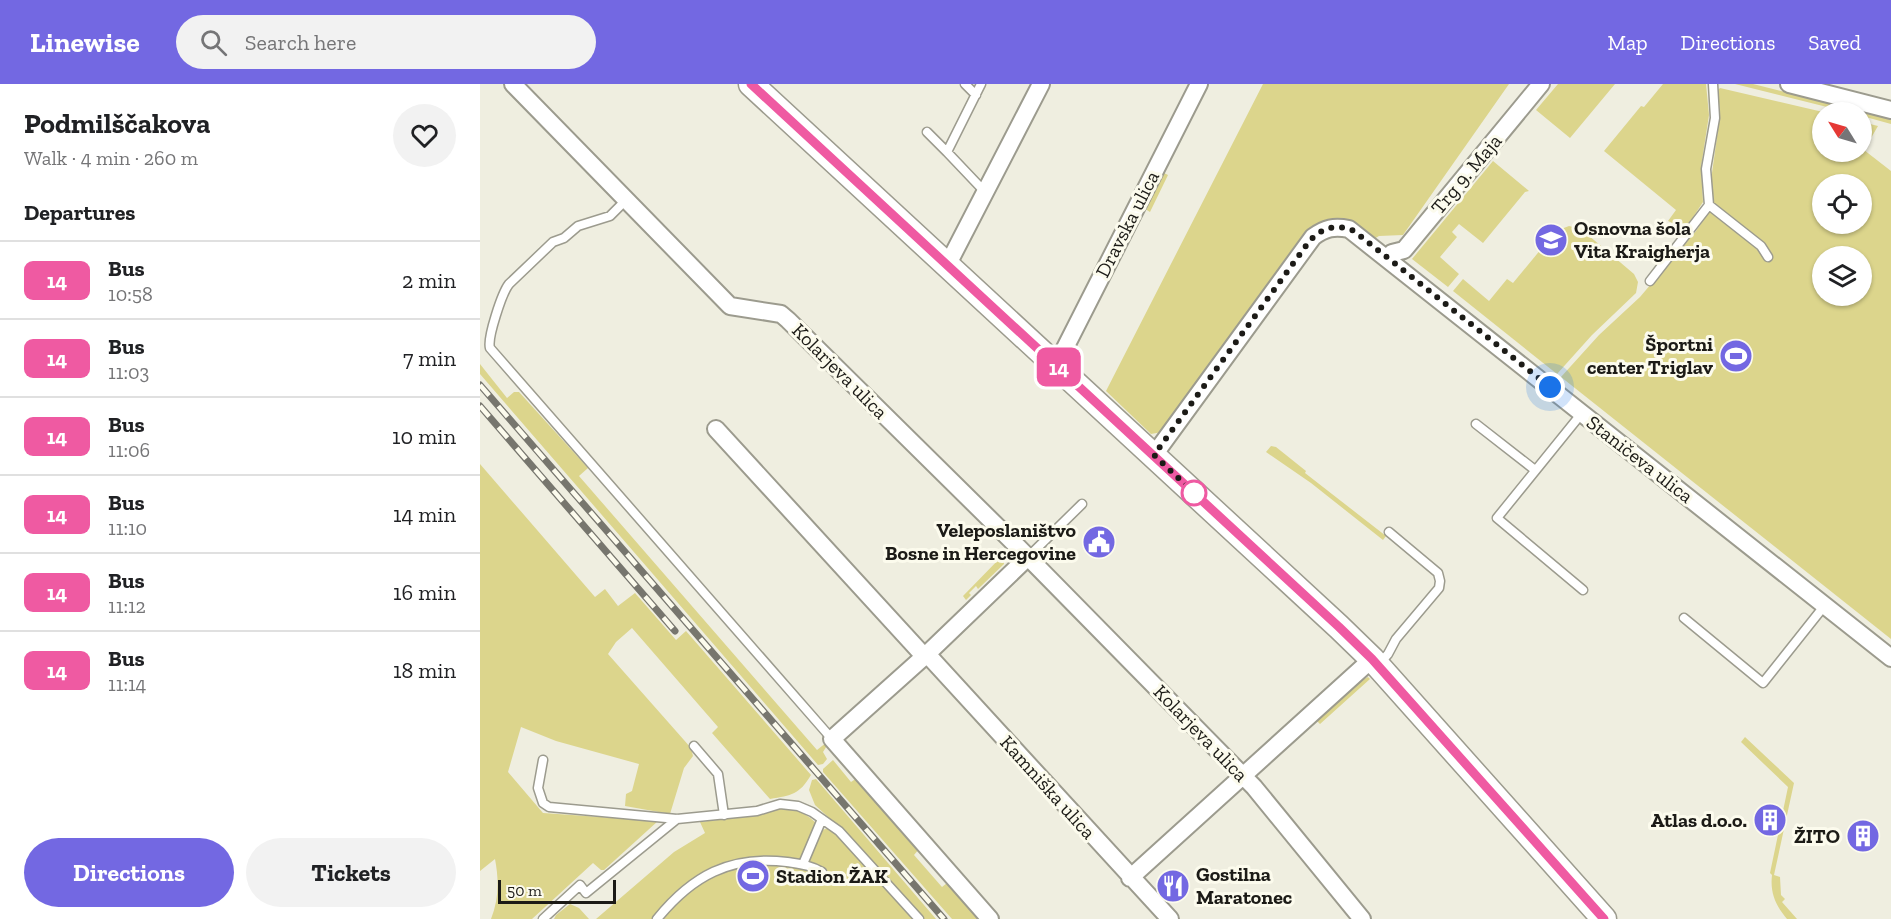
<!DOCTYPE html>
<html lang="en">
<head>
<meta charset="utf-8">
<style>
	:root { --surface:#fff; --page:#f2f2f2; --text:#202124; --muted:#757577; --line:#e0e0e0; --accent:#7368e2 }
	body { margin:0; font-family:"Zilla Slab",serif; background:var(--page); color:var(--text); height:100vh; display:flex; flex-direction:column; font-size:22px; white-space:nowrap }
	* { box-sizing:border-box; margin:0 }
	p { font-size:20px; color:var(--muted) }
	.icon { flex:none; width:33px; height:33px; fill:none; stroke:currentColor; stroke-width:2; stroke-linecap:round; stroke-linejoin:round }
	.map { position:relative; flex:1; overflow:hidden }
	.sheet { display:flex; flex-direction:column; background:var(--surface); width:480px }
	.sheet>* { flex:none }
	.badge { padding:0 12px; border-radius:9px; font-size:21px; line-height:39px }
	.needle { width:39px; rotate:307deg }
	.tools { position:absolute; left:1332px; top:18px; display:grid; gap:12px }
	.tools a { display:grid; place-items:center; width:60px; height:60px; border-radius:50%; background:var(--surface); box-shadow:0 2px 4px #0004; font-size:30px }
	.scale { position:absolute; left:18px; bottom:15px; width:118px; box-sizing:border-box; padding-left:6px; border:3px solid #1c1b17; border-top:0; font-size:16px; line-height:21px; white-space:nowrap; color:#1c1b17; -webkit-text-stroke:4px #fcfbed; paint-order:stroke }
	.you { position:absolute; width:30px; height:30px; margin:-15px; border:4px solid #fff; border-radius:50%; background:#1a73e8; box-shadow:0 0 0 9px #1a73e833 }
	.map>.badge { position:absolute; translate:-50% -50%; box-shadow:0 0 0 3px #fff }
	h2 { padding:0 24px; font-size:22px; line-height:54px }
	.round { display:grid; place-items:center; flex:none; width:63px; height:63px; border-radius:32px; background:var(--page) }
	.summary { display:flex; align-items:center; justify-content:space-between; height:102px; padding:0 24px }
	h1 { font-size:28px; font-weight:800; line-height:45px }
	.button { display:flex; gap:12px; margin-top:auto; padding:12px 24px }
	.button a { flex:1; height:69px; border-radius:36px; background:var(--accent); color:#fff; font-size:24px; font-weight:800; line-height:69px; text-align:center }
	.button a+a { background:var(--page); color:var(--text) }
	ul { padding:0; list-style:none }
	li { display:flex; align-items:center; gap:18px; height:78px; padding:0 24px; border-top:2px solid var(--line) }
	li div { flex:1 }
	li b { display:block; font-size:22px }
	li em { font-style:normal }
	li .badge { min-width:66px; font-weight:700; text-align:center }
	header { display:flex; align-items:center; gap:36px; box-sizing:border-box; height:84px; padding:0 30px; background:var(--accent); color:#fff }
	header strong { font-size:28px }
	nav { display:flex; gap:33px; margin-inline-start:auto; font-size:21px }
	.search { width:420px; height:54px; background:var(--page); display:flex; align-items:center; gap:15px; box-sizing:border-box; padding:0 21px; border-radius:33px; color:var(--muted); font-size:22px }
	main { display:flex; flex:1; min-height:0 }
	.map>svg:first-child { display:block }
	.green { fill:#dcd58c; fill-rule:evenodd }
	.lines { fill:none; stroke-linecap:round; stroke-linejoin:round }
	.lane-casing { stroke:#9c9b8e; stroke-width:11 }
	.street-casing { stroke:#9c9b8e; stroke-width:20 }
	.secondary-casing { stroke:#9c9b8e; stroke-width:27 }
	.lane { stroke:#fff; stroke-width:8 }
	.street { stroke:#fff; stroke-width:16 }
	.secondary { stroke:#fff; stroke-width:24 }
	.rail-casing { stroke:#77766e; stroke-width:7 }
	.rail { stroke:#fcfbed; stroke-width:4.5; stroke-dasharray:14; stroke-linecap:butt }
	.line-casing { stroke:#fff; stroke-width:14 }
	.line { stroke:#ef5aa2; stroke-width:9 }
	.walk { stroke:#1c1b17; stroke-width:6; stroke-dasharray:0 10.8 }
	.stop-dot { fill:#fff; stroke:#ef5aa2; stroke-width:3 }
	.labels { text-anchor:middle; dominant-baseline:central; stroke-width:6; stroke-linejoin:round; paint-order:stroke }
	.street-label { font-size:20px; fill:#1c1b17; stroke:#fcfbed }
	.poi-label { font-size:20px; font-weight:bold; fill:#1c1b17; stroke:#fcfbed; text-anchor:end }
</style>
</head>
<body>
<header>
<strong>Linewise</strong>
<div class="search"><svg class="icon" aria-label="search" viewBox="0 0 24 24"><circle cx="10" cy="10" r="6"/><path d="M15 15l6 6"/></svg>Search here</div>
<nav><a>Map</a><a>Directions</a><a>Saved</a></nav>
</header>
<main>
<section class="sheet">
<div class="summary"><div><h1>Podmilščakova</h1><p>Walk · 4 min · 260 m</p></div><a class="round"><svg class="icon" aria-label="heart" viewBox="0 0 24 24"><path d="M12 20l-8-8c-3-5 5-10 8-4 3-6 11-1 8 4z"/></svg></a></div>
<h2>Departures</h2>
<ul>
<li><span class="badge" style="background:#ef5aa2;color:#fff">14</span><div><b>Bus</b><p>10:58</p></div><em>2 min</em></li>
<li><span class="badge" style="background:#ef5aa2;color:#fff">14</span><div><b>Bus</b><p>11:03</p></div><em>7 min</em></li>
<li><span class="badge" style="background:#ef5aa2;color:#fff">14</span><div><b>Bus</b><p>11:06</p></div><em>10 min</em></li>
<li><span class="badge" style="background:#ef5aa2;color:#fff">14</span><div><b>Bus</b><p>11:10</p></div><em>14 min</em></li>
<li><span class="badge" style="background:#ef5aa2;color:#fff">14</span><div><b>Bus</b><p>11:12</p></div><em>16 min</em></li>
<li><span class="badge" style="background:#ef5aa2;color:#fff">14</span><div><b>Bus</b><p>11:14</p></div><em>18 min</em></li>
</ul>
<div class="button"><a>Directions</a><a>Tickets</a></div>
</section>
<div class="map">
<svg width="1411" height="835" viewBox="0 0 1411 835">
	<rect width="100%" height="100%" fill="#efeee0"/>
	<path class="green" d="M783,0H1029L923,151L899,152L894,155L857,136L682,348L671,350L626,307Z
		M1078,0H1135L1090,54L1056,26Z
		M1183,0H1226L1229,31L1221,83L1223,118L1210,138L1201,143L1188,137L1196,126L1124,67L1161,22L1164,23Z
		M1255,0H1273L1411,35V40L1382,32V28H1367Z
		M1240,4L1343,28L1342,68H1382V38L1398,42L1384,66L1411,87V555L1081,293L1119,251L1160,213L1216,147L1232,124V89L1240,31L1238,6ZM1342,100H1382V140H1342ZM1342,172H1382V212H1342Z
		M1013,77L1049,107L1045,108L1003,159L979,140L972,148L977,153L960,173L979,190L968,203L932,175Z
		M680,87L688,91L670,128L662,123Z
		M1089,142L1101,145L1154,190L1158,198L1156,209L1112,251L1077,290L973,207L983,195L1009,217L1027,195L1033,199L1076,147Z
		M0,280L27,314L34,308H39L108,384L99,392L337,666L347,658L348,660L343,668L347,675L343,680L338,681L0,290Z
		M791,362L796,363L826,387L825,389L906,452L903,456L831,399L786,368Z
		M0,380L115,513L125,505L138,522L155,509L196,556L206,547L331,691C319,711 312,711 290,715L232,649L238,643L152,544L136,558L128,570L211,664L213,672L204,684L190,730L145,722L146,710L152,707L159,680L76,657L41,643L28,688L63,729L178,737L124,786H121L113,779L52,835H11C19,815 19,796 15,775L0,787Z
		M523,471L524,480L498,505L496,502L489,509L491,511L486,516L483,512Z
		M888,593L890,595L840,640L837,637L882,596Z
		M1265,653L1314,699L1294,791L1300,793L1301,811L1305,815L1302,818L1317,835H1307C1295,821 1290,808 1292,791L1290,789L1308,703L1261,658Z
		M353,676L371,698L377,694L439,765L434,771L462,803L467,799L500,835H472L343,688V685Z
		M336,695L456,835H444L372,755L335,721L329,706L332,696Z
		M304,723C319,724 333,734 342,746L349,744L356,750L433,835H116L194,768L225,749L220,738L279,731Z
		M90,820L99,824L109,835H74L76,831Z"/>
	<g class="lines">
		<g class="lane-casing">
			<path id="lane" d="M485,0L496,11
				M501,0L467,68L505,108
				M447,48L467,68
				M146,116L130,132L98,142L84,154L73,158L29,200C22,209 7,254 10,264L352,655
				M1229,121L1281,162L1288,173
				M1170,197L1229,121L1226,85L1235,34L1233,0
				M1102,329L1017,434L1103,506
				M996,340L1055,386
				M548,473L602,420
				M1204,534L1283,599L1345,521
				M900,579L908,570L916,555L959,504L960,497L958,489L909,448
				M214,662L238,690L244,731
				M63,676L58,704L63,719L69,723L197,735L277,727L300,720L318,722L332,728L359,747L439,835
				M323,780L342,735
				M63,835L100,801L106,809L197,735
				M177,835C212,792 250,771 307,778C319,780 331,781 342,788"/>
		</g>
		<g class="street-casing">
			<path id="street" d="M33,0L250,222L301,230L308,236L538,463L774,703L882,835
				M1309,0L1411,26
				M908,174L912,169L924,166L1061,0
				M468,180L561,0
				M574,280L582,270L719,0
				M236,345L444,572
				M674,371L833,153C845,144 854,142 869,145L1411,574
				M447,570L690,835
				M650,794L892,575
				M510,835L352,655L447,570L548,473"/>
		</g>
		<g class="secondary-casing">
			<path id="secondary" d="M271,0L859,543L892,575L1124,835"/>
		</g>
		<use href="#lane" class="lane"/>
		<use href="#street" class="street"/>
		<use href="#secondary" class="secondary"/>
		<g class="rail-casing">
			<path id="rail" d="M0,301L464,835
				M0,322L195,547"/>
		</g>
		<use href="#rail" class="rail"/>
	</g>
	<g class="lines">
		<g class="line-casing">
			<path id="line" d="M271,0L859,543L892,575L1124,835"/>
		</g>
		<use href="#line" class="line"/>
		<path class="walk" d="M714,409L674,371L828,159C840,144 856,139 874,147L1070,303"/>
	</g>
	<defs>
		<g id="school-disc" transform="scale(1.725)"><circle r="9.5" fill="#7368e2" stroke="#fcfbed"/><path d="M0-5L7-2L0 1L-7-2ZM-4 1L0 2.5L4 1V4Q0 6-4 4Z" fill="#fff"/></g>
		<g id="stadium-disc" transform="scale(1.725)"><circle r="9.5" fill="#7368e2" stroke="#fcfbed"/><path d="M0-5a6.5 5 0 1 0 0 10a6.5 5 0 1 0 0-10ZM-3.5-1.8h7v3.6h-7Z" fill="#fff"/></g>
		<g id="civic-disc" transform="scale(1.725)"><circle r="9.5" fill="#7368e2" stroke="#fcfbed"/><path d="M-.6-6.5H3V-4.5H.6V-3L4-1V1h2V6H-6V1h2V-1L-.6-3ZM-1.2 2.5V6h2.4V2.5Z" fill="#fff"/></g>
		<g id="building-disc" transform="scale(1.725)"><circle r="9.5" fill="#7368e2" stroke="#fcfbed"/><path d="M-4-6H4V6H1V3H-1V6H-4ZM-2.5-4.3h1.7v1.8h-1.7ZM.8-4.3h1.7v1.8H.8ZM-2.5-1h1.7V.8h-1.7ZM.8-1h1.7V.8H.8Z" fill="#fff"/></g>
		<g id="restaurant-disc" transform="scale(1.725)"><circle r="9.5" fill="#7368e2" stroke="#fcfbed"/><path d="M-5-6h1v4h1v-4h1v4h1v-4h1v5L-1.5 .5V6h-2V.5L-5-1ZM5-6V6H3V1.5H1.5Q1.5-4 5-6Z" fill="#fff"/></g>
	</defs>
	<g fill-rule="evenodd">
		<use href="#school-disc" x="1071" y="156"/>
		<use href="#stadium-disc" x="1256" y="272"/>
		<use href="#civic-disc" x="619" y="458"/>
		<use href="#building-disc" x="1290" y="736"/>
		<use href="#building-disc" x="1383" y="752"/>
		<use href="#stadium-disc" x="273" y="792"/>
		<use href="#restaurant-disc" x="693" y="802"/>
	</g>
	<circle class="stop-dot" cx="714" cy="409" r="12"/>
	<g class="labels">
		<g class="street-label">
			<text transform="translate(986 90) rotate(-50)">Trg 9. Maja</text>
			<text transform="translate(647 140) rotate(-63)">Dravska ulica</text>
			<text transform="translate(360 287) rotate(45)">Kolarjeva ulica</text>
			<text transform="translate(1160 375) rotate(38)">Staničeva ulica</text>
			<text transform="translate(721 649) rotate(46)">Kolarjeva ulica</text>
			<text transform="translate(568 703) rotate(48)">Kamniška ulica</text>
		</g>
		<g class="poi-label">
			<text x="1094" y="144" text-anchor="start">Osnovna šola<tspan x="1094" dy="23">Vita Kraigherja</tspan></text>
			<text x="1233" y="260">Športni<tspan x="1233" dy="23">center Triglav</tspan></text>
			<text x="596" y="446">Veleposlaništvo<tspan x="596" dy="23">Bosne in Hercegovine</tspan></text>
			<text x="1267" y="736">Atlas d.o.o.</text>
			<text x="1360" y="752">ŽITO</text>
			<text x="716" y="790" text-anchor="start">Gostilna<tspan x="716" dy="23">Maratonec</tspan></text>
			<text x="296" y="792" text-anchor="start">Stadion ŽAK</text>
		</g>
	</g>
</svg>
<div class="tools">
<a><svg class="needle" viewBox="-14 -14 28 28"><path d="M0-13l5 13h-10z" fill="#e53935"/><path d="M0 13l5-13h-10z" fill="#757577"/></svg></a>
<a><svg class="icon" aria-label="locate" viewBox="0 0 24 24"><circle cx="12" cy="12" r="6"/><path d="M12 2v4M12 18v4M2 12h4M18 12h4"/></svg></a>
<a><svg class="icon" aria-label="layers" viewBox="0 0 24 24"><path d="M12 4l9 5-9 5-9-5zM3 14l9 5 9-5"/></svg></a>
</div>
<div class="scale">50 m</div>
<div class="you" style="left:1070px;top:303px"></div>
<b class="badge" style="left:579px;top:283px;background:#ef5aa2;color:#fff">14</b>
</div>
</main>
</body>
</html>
